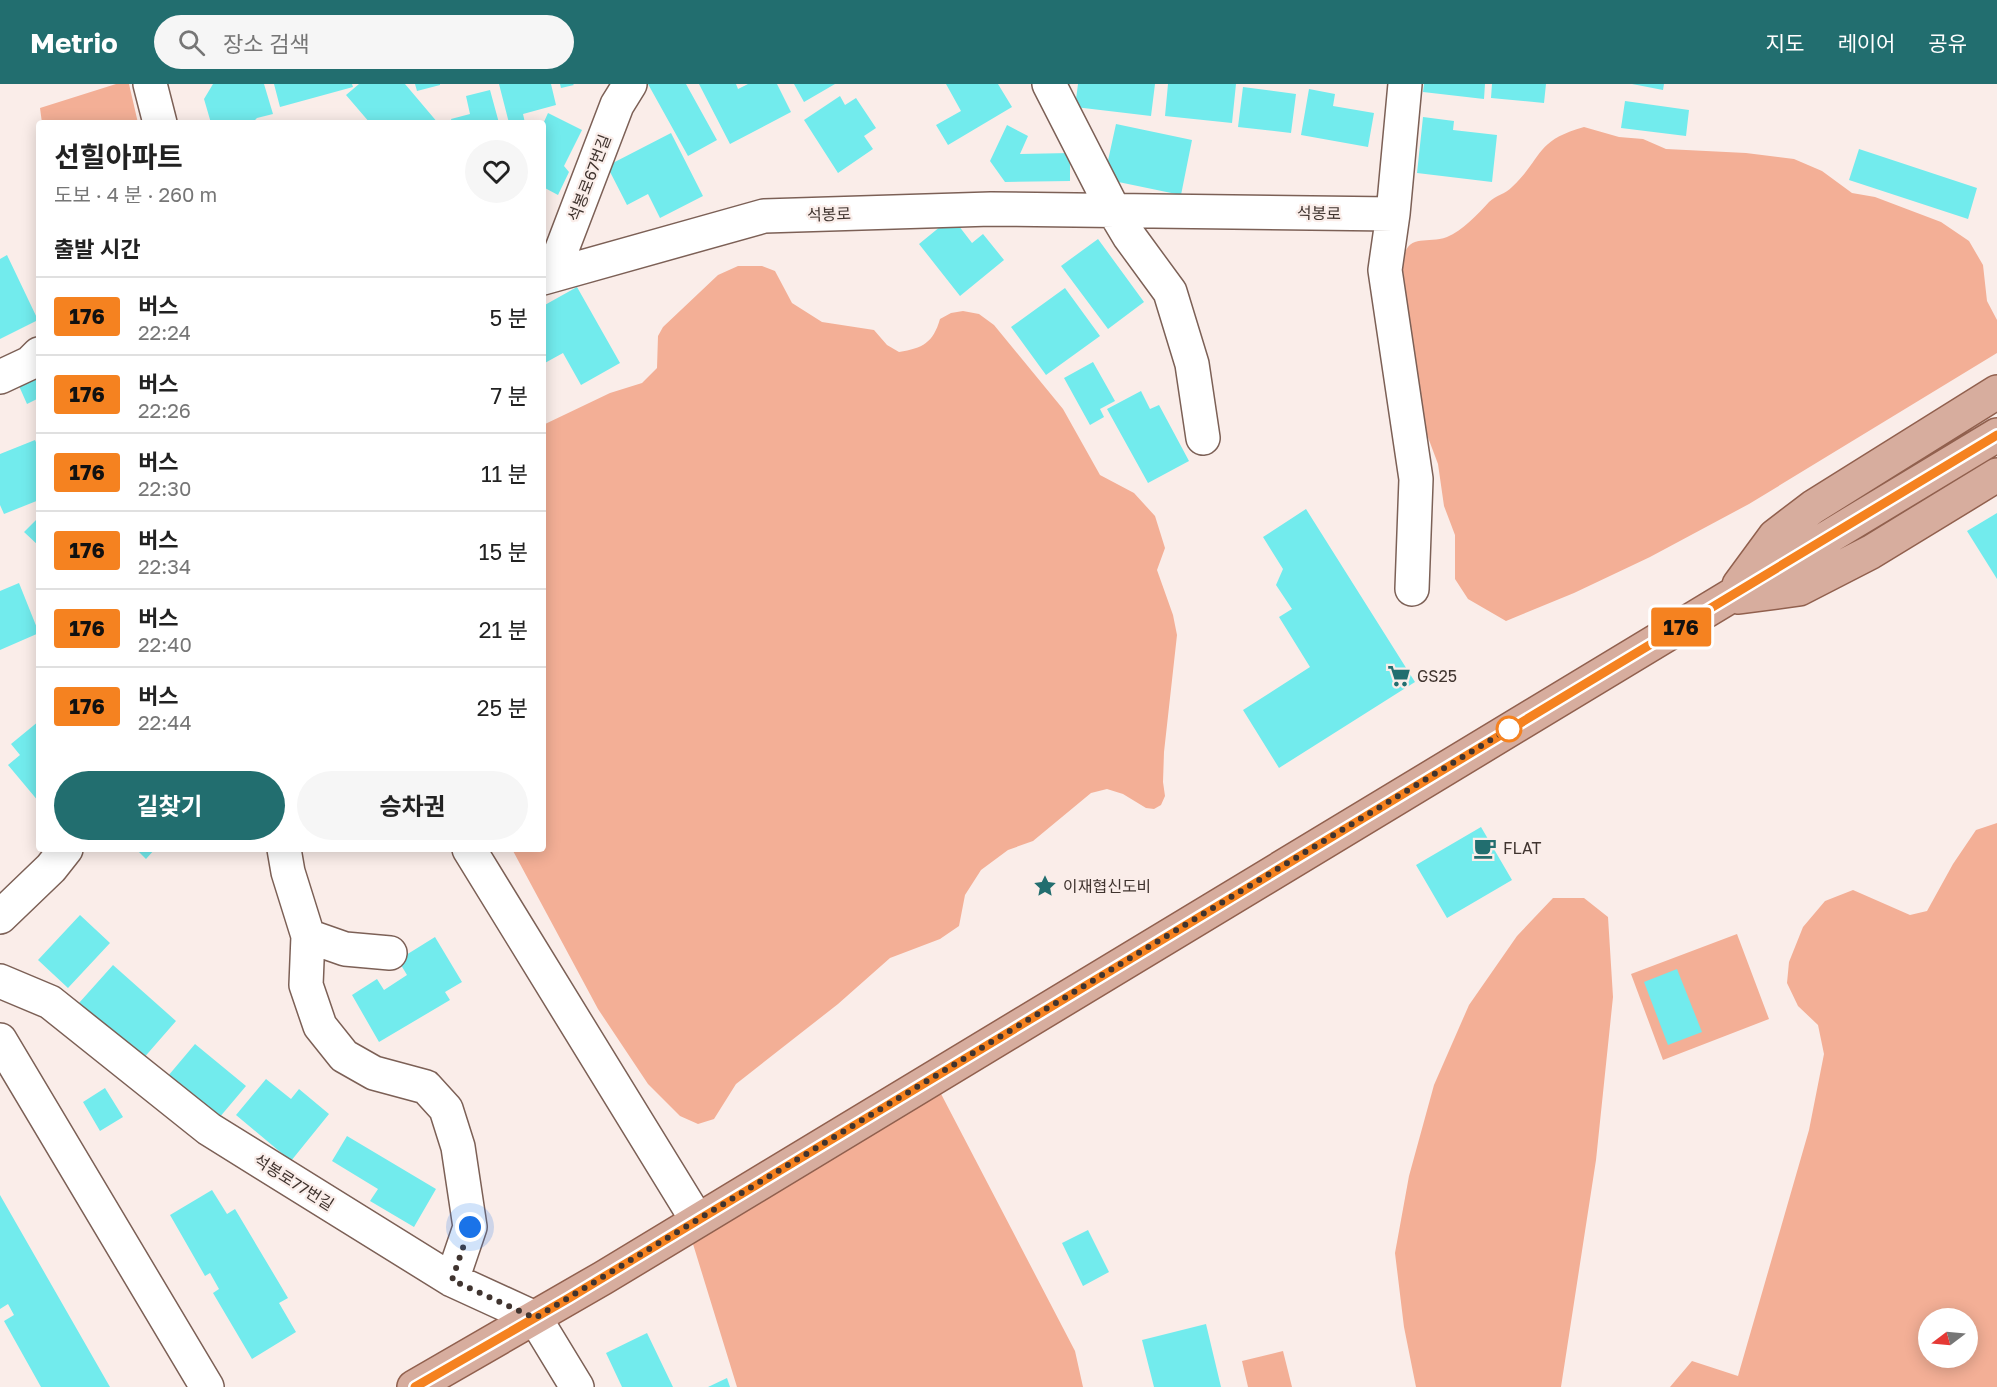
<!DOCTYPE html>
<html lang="ko">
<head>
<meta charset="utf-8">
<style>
	:root { --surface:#fff; --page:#f6f6f6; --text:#222; --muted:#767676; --line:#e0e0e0; --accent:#226e6f }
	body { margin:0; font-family:"Golos Text","Noto Sans KR",sans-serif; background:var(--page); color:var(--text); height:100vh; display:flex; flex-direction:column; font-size:22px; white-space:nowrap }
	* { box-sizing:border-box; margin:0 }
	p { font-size:20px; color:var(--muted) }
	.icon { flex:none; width:33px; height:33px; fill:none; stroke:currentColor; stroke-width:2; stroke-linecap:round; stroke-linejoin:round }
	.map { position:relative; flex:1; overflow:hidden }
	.side { position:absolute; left:36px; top:36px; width:510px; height:732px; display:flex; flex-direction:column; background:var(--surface); border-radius:6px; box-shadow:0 3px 15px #0003 }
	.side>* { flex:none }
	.badge { padding:0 12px; border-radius:4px; font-size:21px; line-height:39px }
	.needle { width:39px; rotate:254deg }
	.controls { position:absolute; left:1918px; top:1224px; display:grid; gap:12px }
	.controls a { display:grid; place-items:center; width:60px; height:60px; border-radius:50%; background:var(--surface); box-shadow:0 3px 15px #0003; font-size:30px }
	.you { position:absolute; width:30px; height:30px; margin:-15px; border:4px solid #fff; border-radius:50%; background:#1a73e8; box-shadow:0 0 0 9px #1a73e833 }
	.map>.badge { position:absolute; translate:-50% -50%; box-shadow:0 0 0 3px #fff }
	h2 { padding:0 18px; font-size:22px; line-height:54px }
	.round { display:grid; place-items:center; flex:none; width:63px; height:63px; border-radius:32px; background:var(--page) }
	.summary { display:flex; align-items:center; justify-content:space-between; height:102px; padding:0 18px }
	h1 { font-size:28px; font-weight:700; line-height:45px }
	.primary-button { display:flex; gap:12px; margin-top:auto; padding:12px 18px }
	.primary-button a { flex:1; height:69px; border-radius:36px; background:var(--accent); color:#fff; font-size:24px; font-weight:700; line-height:69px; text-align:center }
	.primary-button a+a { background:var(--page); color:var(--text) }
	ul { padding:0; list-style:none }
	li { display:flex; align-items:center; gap:18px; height:78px; padding:0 18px; border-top:2px solid var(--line) }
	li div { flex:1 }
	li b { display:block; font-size:22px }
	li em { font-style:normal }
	li .badge { min-width:66px; font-weight:700; text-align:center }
	header { display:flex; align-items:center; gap:36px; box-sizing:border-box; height:84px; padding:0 30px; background:var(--accent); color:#fff }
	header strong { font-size:28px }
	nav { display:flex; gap:33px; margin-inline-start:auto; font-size:21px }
	.search { width:420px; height:54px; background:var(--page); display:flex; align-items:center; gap:15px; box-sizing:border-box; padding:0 21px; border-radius:33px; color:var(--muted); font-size:22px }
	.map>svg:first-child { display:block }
	.green { fill:#f3af96; fill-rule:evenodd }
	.building { fill:#72ebed }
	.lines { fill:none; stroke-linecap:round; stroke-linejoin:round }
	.minor-casing { stroke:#7c6056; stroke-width:36 }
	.major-casing { stroke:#91604e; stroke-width:36 }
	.minor { stroke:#fff; stroke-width:33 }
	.major { stroke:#d7ad9e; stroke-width:33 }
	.line-casing { stroke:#fff; stroke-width:14 }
	.line { stroke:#f58220; stroke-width:9 }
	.walk { stroke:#40342f; stroke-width:6; stroke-dasharray:0 10.8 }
	.stop-dot { fill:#fff; stroke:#f58220; stroke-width:3 }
	.labels { text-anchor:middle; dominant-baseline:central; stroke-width:4.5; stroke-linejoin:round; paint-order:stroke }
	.street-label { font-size:16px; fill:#40342f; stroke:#faede9 }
	.poi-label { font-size:16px; fill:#40342f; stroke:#faede9; text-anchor:start }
</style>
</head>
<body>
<header>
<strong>Metrio</strong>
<div class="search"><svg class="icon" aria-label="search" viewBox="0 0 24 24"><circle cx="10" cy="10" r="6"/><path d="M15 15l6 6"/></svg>장소 검색</div>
<nav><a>지도</a><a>레이어</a><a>공유</a></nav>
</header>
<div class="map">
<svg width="1997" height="1303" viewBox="0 0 1997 1303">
	<rect width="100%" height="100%" fill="#faede9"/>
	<path class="green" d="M116,0H129L138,39H42L40,24Z
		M1584,43L1619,53L1643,55L1666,65L1746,69L1794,75L1822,87L1852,109L1875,113L1941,138L1969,157L1983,181L1987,217L1997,236V269L1749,420L1650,473L1574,509L1506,537L1468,515L1455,495V451L1444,422L1438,380L1423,340L1402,180C1407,147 1425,161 1447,153C1462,147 1478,130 1489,118C1496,111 1506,110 1512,103C1543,74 1534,57 1584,43Z
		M738,182H762L775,187L792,219L822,238L874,246L887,261L899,268C923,264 933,259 940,235L951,229L963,227L979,230L994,241L1063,325L1100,391L1134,409L1155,432L1165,464L1157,486L1173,531L1177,551L1164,668L1163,698L1165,712L1161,721L1154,725L1146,724L1123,710L1107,705L1091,709L1033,757L1008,766L981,786L965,811L959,842L940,855L890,874L838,920L736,1000L714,1035L698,1040L680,1032L648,1000L598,925L512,765H543V341L610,309L642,299L657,284L658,252L663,243L718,191Z
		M1997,739V1303H1670L1692,1277L1738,1292L1809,1046L1824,970L1818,941L1798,922L1787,899L1789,878L1803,843L1825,817L1853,806L1910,831L1927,827L1953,780L1976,746ZM1929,1234H1968V1274H1929Z
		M1553,814H1584L1608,833L1613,913L1596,1076L1561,1303H1416L1404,1243L1395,1169L1409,1092L1434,1001L1469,921L1517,852Z
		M1737,850L1769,935L1663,976L1631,890Z
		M939,1006L1075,1267L1083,1303H737L693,1160Z
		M1283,1267L1292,1303H1248L1242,1277Z"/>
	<path class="building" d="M213,0H264L273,30L257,34L252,39H211L204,15Z
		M274,0H352L353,3L280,23Z
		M359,0H405L438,39H370L346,11Z
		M415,0H440V1L417,7Z
		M499,0H551L556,21L523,30L525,39H509Z
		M560,0H573L574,1L561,4Z
		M648,0H686L717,56L688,72Z
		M699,0H736L738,5L748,0H777L791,28L730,60Z
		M794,0H835L804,18Z
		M946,0H998L1012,23L948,61L936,41L961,27Z
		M1078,0H1155L1151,32L1075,23Z
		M1168,0H1236L1232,39L1165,32Z
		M1424,0H1485L1484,15L1423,8Z
		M1492,0H1546L1544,19L1491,14Z
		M1632,0H1664L1663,6Z
		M1243,3L1296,10L1291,49L1238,43Z
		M1309,5L1335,10L1333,22L1374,29L1368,63L1301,51Z
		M490,6L499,39H452L451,35L470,30L466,12Z
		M840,12L845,21L856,14L876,44L864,52L873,65L838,89L804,36Z
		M1625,17L1689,26L1686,52L1621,44Z
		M548,29L582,46L564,82L569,88L558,111L543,103V40Z
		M1423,33L1454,37L1453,46L1497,51L1492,98L1417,89Z
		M1116,40L1192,56L1181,111L1104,95Z
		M1007,41L1028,52L1020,70L1070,69V97L1005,98L990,77Z
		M671,49L703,112L660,134L648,110L627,121L607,82Z
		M1859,65L1977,104L1968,135L1849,96Z
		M952,133L972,159L983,150L1004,176L960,212L919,160Z
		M1098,155L1144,218L1108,245L1061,182Z
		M7,171L38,236L0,255V175Z
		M577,203L620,279L581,301L563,269L543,280V222Z
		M1065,204L1100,252L1046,291L1011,243Z
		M1093,278L1115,317L1100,325L1104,333L1090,341L1064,294Z
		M39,293V314L27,320L19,302Z
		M1141,307L1150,325L1159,321L1189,377L1148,399L1107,325Z
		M35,356L39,365V416L4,430L0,421V370Z
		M1306,425L1415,598L1279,684L1243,626L1310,583L1279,533L1292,525L1276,501L1283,485L1263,453Z
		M1997,429V495L1967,447Z
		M39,433V462L24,448Z
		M19,499L39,549L0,566V507Z
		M39,637V718L8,681L20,671L11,660Z
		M1481,743L1512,796L1447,834L1416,781Z
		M136,765H155L146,775Z
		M80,831L110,859L68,904L38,876Z
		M435,853L462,898L445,908L450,916L379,958L352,911L377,895L384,906L407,891L398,876Z
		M113,881L176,937L142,976L79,919Z
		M1677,885L1702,948L1668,961L1644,898Z
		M195,960L246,1002L219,1034L168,992Z
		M266,995L291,1015L299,1005L329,1030L291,1077L236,1031Z
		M105,1004L123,1033L100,1047L83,1018Z
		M347,1052L436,1105L414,1143L370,1117L378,1105L332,1077Z
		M212,1106L227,1130L235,1125L288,1214L279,1219L296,1248L252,1275L213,1209L219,1205L210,1189L205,1192L170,1131Z
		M0,1111L110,1303H41L4,1237L14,1231L8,1220L0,1225Z
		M1088,1146L1109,1188L1083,1202L1062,1159Z
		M1206,1240L1221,1303H1154L1142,1256Z
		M647,1249L673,1303H622L606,1269Z
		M727,1294L730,1303H708Z"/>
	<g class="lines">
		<g class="minor-casing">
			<path id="minor" d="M150,0L160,39
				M1049,0L1114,127L1129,152L1170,208L1192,280L1203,354
				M1393,130L1385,186L1416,395L1412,505
				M552,191L617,21L630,0
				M543,194L764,132L991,125L1393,130L1405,0
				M0,293L30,279L39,270
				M284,765L288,788L308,852L306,901L320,942L344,972L374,989L426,1003L446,1025L458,1063L470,1143L452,1196
				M469,765L697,1136
				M0,833L51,784L66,765
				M308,852L345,865L390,869
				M0,897L50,918L209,1045L452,1196L535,1234L577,1303
				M0,956L207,1303"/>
		</g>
		<g class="major-casing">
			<path id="major" d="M1739,501L1775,452L1813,423L1997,308
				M1739,513L1799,505L1871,468L1997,391
				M414,1303L603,1194L1997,351"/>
		</g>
		<use href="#minor" class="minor"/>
		<use href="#major" class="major"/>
	</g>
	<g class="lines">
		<g class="line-casing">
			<path id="line" d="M415,1303L569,1214L1997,351"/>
		</g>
		<use href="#line" class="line"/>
		<path class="walk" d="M470,1143L452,1196L535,1234L1509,645"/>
	</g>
	<defs>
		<g id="supermarket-bare" transform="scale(1.8)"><path d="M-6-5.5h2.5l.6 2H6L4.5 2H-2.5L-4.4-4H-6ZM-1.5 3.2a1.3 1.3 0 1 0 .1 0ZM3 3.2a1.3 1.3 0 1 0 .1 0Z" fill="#226e6f" stroke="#faede9" stroke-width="2.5" paint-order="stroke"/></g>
		<g id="cafe-bare" transform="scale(1.8)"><path d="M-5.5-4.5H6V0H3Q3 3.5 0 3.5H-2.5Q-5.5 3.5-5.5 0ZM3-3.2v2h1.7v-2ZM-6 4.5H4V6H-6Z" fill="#226e6f" stroke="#faede9" stroke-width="2.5" paint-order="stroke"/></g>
		<g id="sight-bare" transform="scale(1.8)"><path d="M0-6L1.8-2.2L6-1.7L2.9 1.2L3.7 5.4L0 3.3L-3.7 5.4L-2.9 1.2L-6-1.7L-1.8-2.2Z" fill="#226e6f" stroke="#faede9" stroke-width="2.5" paint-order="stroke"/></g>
	</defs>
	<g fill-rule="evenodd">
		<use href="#supermarket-bare" x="1399" y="592"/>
		<use href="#cafe-bare" x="1485" y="764"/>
		<use href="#sight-bare" x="1045" y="802"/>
	</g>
	<circle class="stop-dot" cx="1509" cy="645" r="12"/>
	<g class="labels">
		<g class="street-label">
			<text transform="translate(589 94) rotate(-69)">석봉로67번길</text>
			<text transform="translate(1319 129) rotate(1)">석봉로</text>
			<text transform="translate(829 130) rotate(-2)">석봉로</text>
			<text transform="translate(294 1098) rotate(32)">석봉로77번길</text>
		</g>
		<g class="poi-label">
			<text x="1417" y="592">GS25</text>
			<text x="1503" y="764">FLAT</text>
			<text x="1063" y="802">이재협신도비</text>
		</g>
	</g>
</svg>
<div class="controls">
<a><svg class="needle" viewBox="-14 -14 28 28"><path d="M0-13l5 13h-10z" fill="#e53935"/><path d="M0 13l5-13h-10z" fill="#767676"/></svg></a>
</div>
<div class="you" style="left:470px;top:1143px"></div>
<b class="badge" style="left:1681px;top:543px;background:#f58220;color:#111">176</b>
<section class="side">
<div class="summary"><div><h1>선힐아파트</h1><p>도보 · 4 분 · 260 m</p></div><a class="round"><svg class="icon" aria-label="heart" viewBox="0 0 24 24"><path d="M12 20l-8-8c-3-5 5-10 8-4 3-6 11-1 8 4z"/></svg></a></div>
<h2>출발 시간</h2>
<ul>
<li><span class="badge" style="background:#f58220;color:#111">176</span><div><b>버스</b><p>22:24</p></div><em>5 분</em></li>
<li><span class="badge" style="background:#f58220;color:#111">176</span><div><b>버스</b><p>22:26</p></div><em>7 분</em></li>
<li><span class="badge" style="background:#f58220;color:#111">176</span><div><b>버스</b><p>22:30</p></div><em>11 분</em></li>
<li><span class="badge" style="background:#f58220;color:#111">176</span><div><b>버스</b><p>22:34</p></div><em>15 분</em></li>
<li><span class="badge" style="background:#f58220;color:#111">176</span><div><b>버스</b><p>22:40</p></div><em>21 분</em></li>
<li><span class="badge" style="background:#f58220;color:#111">176</span><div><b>버스</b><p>22:44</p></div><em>25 분</em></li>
</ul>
<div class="primary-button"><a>길찾기</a><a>승차권</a></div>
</section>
</div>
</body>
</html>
